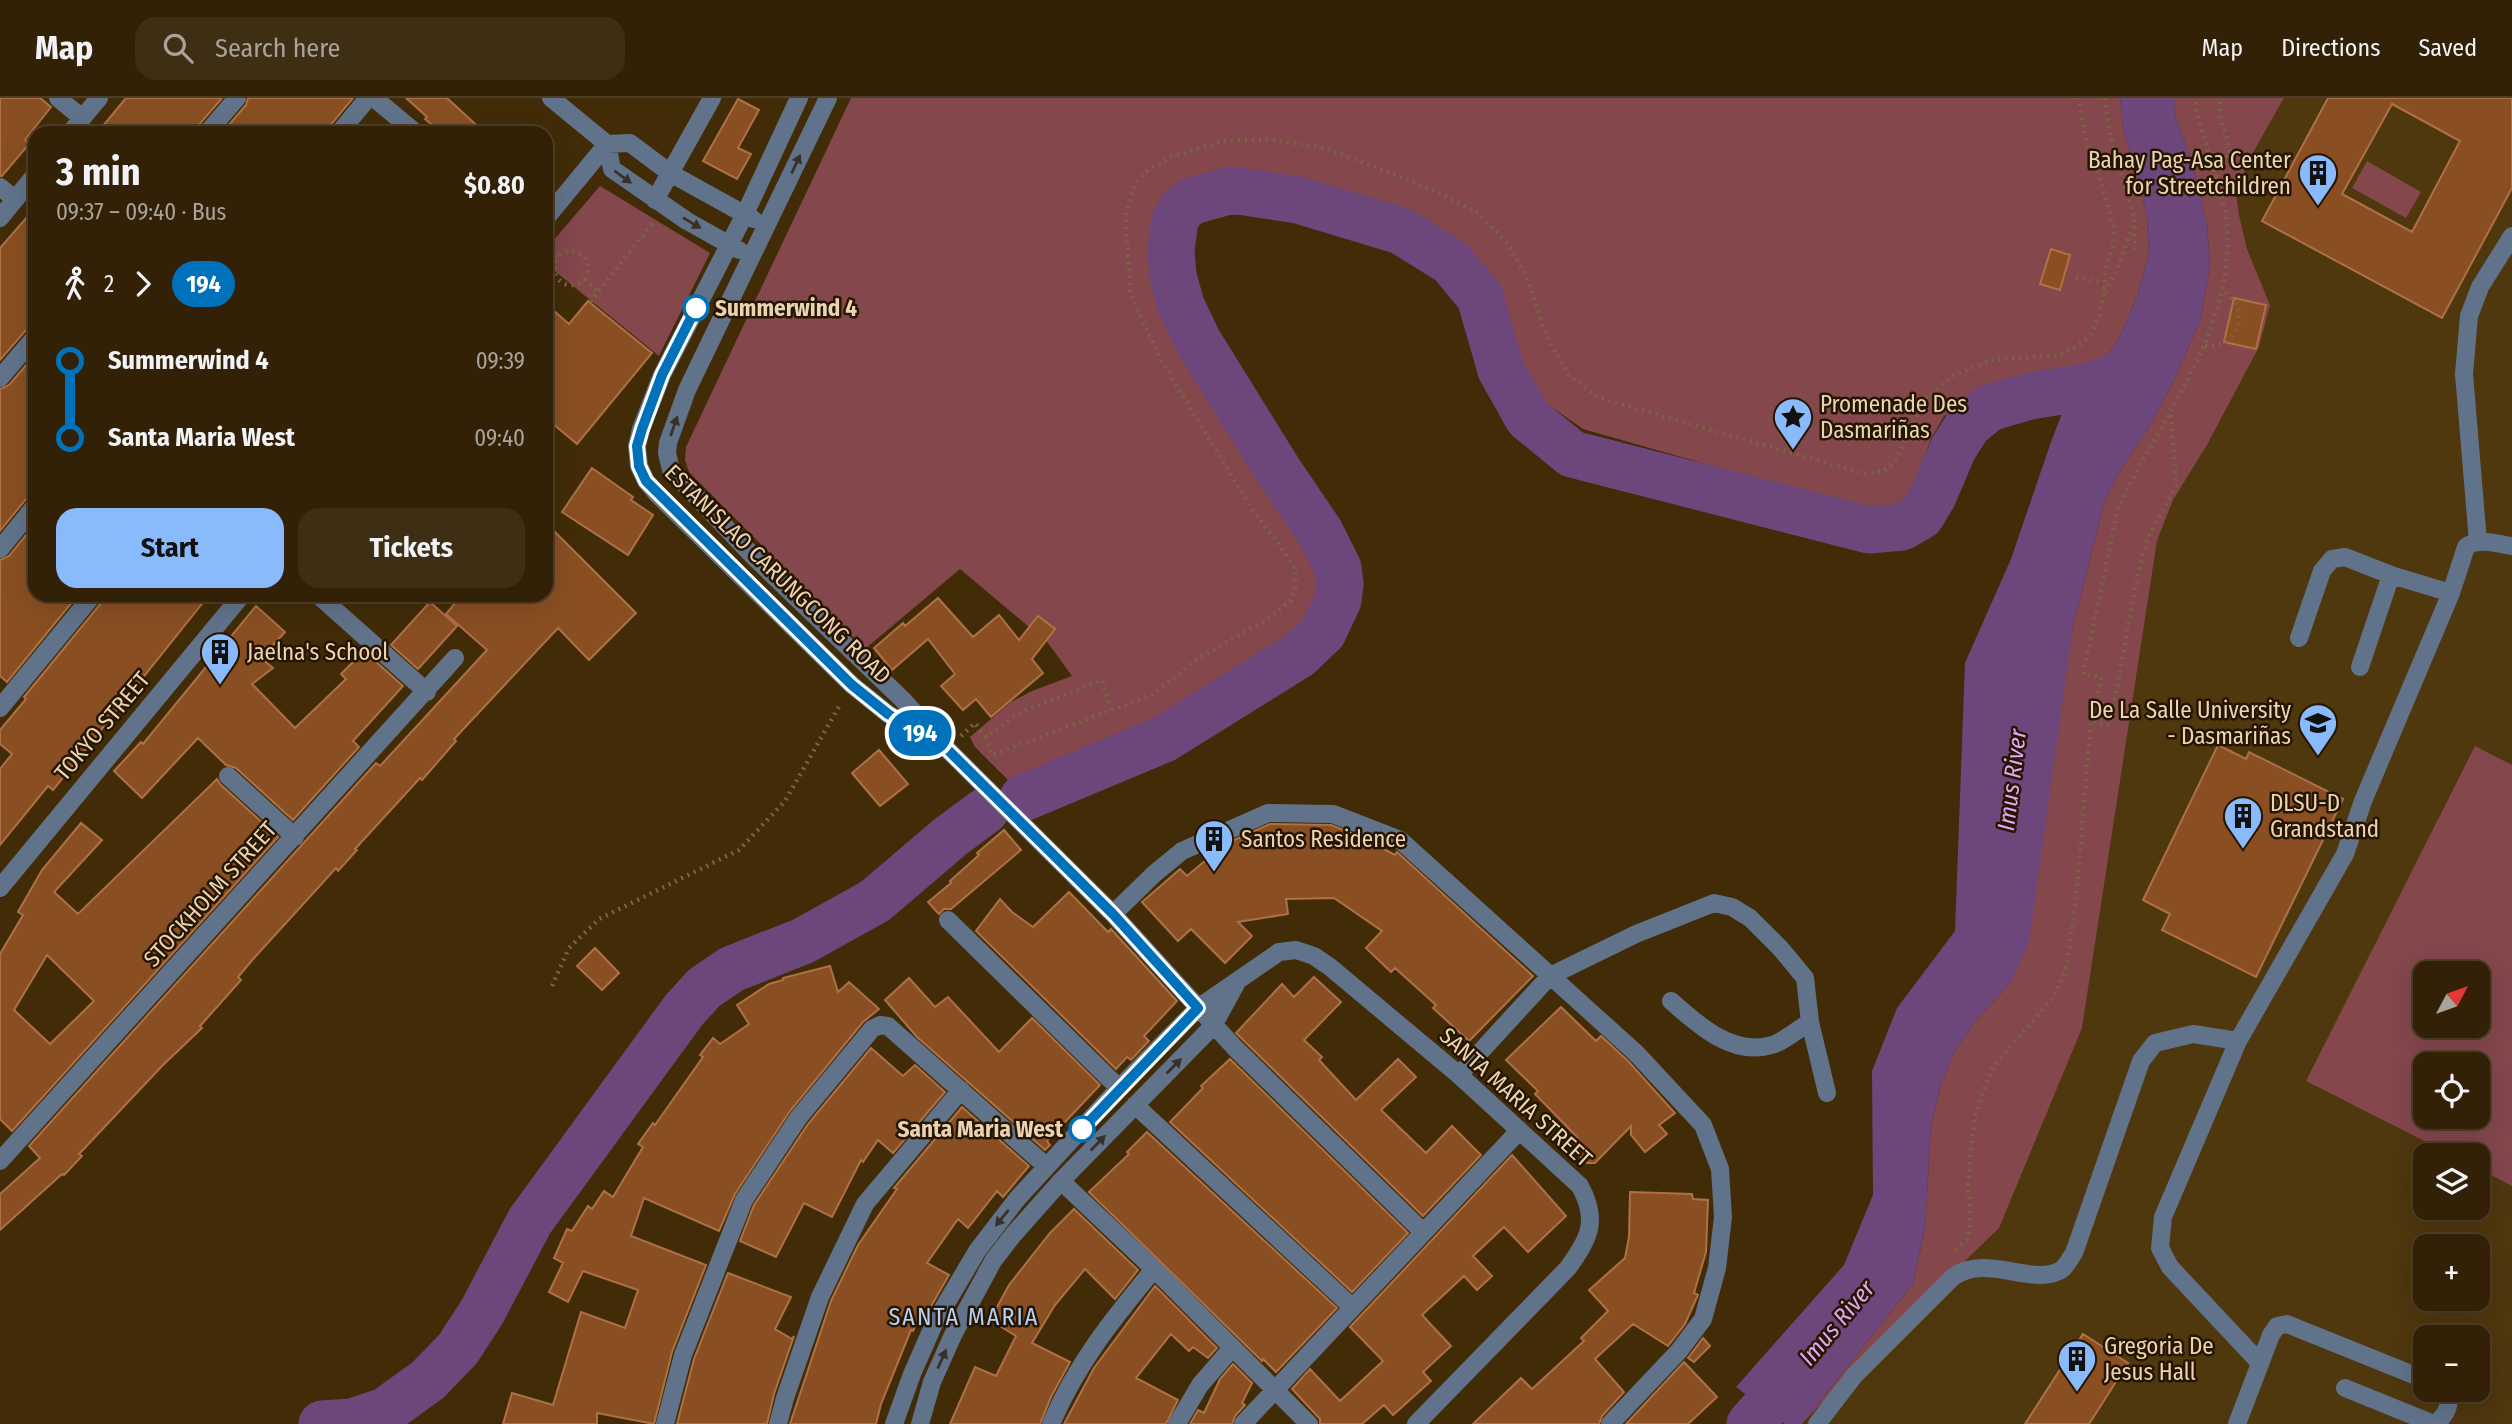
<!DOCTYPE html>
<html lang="en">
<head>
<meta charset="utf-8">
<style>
	:root { --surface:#322106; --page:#3d2e14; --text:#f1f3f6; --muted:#a8a39b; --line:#4d3e28; --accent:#89bafc }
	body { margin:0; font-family:"Fira Sans Condensed",sans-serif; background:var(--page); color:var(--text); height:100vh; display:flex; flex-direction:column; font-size:26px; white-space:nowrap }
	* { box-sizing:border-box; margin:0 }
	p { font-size:23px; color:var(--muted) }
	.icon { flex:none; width:38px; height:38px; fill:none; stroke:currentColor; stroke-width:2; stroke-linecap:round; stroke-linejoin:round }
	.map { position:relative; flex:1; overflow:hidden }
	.sheet { position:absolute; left:28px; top:28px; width:525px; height:476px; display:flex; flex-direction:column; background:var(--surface); border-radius:21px; box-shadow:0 7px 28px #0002,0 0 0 2px var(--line) }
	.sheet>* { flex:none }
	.badge { padding:0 14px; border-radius:23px; font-size:24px; line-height:46px }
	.needle { width:46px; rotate:49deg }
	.buttons { position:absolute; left:2413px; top:863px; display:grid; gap:14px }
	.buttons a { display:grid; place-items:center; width:77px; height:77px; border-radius:14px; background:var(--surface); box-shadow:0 7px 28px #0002,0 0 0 2px var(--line); font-size:35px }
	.map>.badge { position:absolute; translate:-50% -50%; box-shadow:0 0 0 4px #fff }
	.legs { display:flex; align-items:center; gap:10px; height:77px; padding:0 28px; font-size:23px }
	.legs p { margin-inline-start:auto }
	.overview { display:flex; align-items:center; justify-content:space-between; height:119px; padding:0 28px }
	h1 { font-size:38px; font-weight:700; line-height:52px }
	.action { display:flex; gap:14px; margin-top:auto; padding:14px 28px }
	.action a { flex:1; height:80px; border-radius:21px; background:var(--accent); color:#111; font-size:28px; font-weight:700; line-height:80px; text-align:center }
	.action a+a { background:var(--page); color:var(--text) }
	ul { padding:0 28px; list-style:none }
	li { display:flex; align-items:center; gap:24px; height:77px; font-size:26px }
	li i { display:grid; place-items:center; width:10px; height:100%; margin:0 9px; background:currentColor }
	li i::after { content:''; width:18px; height:18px; margin:-9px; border:5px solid; border-radius:50%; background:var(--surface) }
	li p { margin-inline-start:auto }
	li:first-child i { background:linear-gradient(#0000 50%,currentColor 0) }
	li:last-child i { background:linear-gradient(currentColor 50%,#0000 0) }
	header { display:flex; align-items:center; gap:42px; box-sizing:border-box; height:98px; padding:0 35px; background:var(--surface); border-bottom:2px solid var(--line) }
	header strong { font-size:33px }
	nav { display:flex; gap:38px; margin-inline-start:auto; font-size:24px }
	.search { width:490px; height:63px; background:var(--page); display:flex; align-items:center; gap:18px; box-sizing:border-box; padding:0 24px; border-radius:21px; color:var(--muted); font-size:26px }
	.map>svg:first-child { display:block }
	.built { fill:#4f370e; fill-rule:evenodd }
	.green { fill:#83474c; fill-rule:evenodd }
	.water { fill:#6d477c }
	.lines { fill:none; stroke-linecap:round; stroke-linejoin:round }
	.river { stroke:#6d477c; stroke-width:47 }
	.building { fill:#894f22; stroke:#ae7145; stroke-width:2; fill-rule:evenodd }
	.path { stroke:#7a6442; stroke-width:4.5; stroke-dasharray:2 5; stroke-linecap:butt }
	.minor { stroke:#61738b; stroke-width:18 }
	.oneway { fill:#38312a }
	.line-1-casing { stroke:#fff; stroke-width:16 }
	.line-1 { stroke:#0072bc; stroke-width:10 }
	.stop-1-dot { fill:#fff; stroke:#0072bc; stroke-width:3.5 }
	.labels { text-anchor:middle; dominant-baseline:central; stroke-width:5; stroke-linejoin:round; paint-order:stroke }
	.poi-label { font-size:23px; fill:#ead4b4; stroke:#261500; text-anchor:start }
	.stop-label { font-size:23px; font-weight:bold; fill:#ead4b4; stroke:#261500; text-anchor:start }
	.street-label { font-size:23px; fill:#ead4b4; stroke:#261500 }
	.water-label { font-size:24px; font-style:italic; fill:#dfa7f6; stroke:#261500 }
	.neighbourhood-label { font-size:24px; letter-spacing:2px; fill:#b4d0f5; stroke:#261500 }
</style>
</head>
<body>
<header>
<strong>Map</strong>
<div class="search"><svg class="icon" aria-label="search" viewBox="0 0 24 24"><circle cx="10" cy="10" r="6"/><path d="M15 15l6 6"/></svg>Search here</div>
<nav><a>Map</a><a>Directions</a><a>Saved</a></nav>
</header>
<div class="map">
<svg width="2512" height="1326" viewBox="0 0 2512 1326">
	<rect width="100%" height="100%" fill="#422c08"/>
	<path class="built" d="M2284,0H2512V1326H1803L1860,1265L2082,930L2157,443L2173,402L2207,347L2259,249L2270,207L2247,152L2239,117L2236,94L2250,60ZM2426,875H2478V928H2426ZM2426,966H2478V1018H2426ZM2426,1057H2478V1110H2426ZM2426,1148H2478V1200H2426ZM2426,1239H2478V1292H2426Z"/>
	<path class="green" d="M851,0H2120L2124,36L2140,85L2147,121L2149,155L2138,196L2119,240L2106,260L2079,272L2004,288L1973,298L1944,318L1931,341L1913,390L1894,412H1867L1583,331L1543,303L1518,266L1504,211L1494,187L1479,167L1452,143L1405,119L1309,84L1263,75H1229L1181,88L1166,96L1156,109L1152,151L1156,183L1163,211L1181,250L1261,380L1305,443L1320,473L1321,496L1310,523L1287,542L1154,628L1009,683L975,649L970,639L1011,604L1032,593L1072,578L1048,545L960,471L865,551L689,374L685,362L686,349Z
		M2174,0H2284L2250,60L2236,94L2239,117L2247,151L2270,207L2259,249L2207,347L2173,402L2157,443L2082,930L1999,1130L1860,1265L1802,1326L1913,1186L1925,1130L1931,1027L1941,986L1955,953L1973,926L2011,884L2073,528L2104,405L2118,376L2152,324L2174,282L2200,223L2210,168L2207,125L2193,68L2176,20Z
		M2367,63L2421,94L2406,120L2352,90Z
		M600,88L710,155L659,258L546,166V151Z
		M2475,648L2512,667V1088L2478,1070V1057H2452L2306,983ZM2426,875H2478V928H2426ZM2426,966H2478V1018H2426Z"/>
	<path class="water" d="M2120,0H2174L2176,20L2193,68L2207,125L2210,168L2200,223L2174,282L2152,324L2118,376L2104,405L2073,528L2029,844L2011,884L1973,926L1955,953L1941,986L1931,1027L1925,1130L1913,1186L1802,1326H1785L1736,1289L1844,1167L1873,1097L1872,973L1897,910L1955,833L1965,565L2011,461L2052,341L2079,272L2106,260L2119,240L2138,196L2149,155L2147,121L2140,85L2124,36Z"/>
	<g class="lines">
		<path class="river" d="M1023,700L1164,641L1299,557L1323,534L1338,502L1340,486L1338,470L1320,434L1278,372L1198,243L1181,207L1173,178L1171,152L1175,122L1182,111L1192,103L1232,92L1298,102L1401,133L1451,164L1480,199L1501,272L1528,320L1572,356L1869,432L1902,429L1921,418L1933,398L1953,351L1968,327L1989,310L2030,298L2086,289L2132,274
			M322,1326L352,1324L385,1313L428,1282L458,1251L482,1214L530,1123L684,912L704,890L732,871L803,843L875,803L950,739L985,713
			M1750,1326L1806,1263"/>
	</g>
	<path class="building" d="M0,0H40L51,9L25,42L29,46L2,78H0Z
		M126,0H222L198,28L196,35H97Z
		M248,0H353L324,35H222L246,7Z
		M406,0H447L485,35H442L425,21L427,19Z
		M2328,0H2512V90L2442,220L2262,123ZM2392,6L2460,43L2412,134L2342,96Z
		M738,1L759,12L738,50L751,56L737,81L703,63Z
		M35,110V228L26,232L0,262V150Z
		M2051,151L2070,157L2060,192L2040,186Z
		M2234,200L2266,207L2256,251L2224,244Z
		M588,203L652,255L577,346L546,320V206L569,226Z
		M35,257V397L26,401L0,433V291L9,287Z
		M592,370L633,399L631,402L653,417L628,457L562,414Z
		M546,425L636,515L589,562L558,530L454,641L456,643L422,682L420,680L355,751L357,752L338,773L336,770L254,860L238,879L241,882L200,928L202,930L163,967L79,1056L82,1058L64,1077L62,1076L0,1132V1096L40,1060L29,1048L376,665L380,668L487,552L446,516L462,497H546Z
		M35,426V497H78L7,584L0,578V462L9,458Z
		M104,497H209L53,692L48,688L0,747V671L12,656L0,646V632L26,601L24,599L102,504Z
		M938,500L973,539L999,517L1019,542L1038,518L1055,531L1032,561L1043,575L991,619L976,601L963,612L941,588L955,576L928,541L892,572L874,550L903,525L905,528Z
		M430,504L457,528L418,571L391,547Z
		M256,508L285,534L261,560L273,570L252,586L295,630L346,581L341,576L364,553L403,588L353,643L359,649L293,722L236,670L226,667L198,640L142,700L114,673L141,644L143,646Z
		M2218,647L2246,661L2249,654L2343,701L2256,879L2162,832L2170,816L2143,802Z
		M879,652L908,686L880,708L852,675Z
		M217,681L220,686L278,739L12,1033L0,1021V856L23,817L18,814L42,772L81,725L102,742L54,794L78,816ZM47,857L94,903L50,946L14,912Z
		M1270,726L1331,727L1359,738L1395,757L1397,754L1533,878L1469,943L1433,910L1436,907L1395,870L1391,874L1366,850L1382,833L1334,800L1286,801L1288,816L1238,824L1252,838L1225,865L1191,831L1178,843L1142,804L1180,771L1187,778L1225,746Z
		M1004,732L1021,752L951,811H944L939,816L928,804L951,785L950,783L979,757L977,755Z
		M1069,794L1108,834L1111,831L1177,903L1144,938L1149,943L1131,962L1127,959L1116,971L976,833L1000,801L1012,814L1033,829Z
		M595,850L619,875L602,892L577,868Z
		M830,868L838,894L849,884L879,911L863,924L790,1013L735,1096L719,1133L644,1100L631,1138L706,1167L672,1254L654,1326L597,1315V1326H503L512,1295L553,1307L581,1214L625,1230L638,1192L583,1173L568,1204L549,1194L563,1165L554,1160L567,1131L572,1133L588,1108L592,1111L604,1093L613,1099L643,1049L638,1046L653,1025L655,1027L703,959L700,957L713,940L720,946L749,926L737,907L769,886L783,882V880Z
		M1314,879L1341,904L1304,942L1322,959L1319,962L1356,1002L1398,961L1416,979L1381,1012L1426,1055L1452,1028L1481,1057L1423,1118L1236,935L1282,886L1294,899Z
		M909,880L935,909L948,899L999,954L1032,920L1100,987L1047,1043L1050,1047L1045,1052L917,939L885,902Z
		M1561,909L1596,943L1601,938L1628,963L1675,1015L1659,1027L1667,1036L1645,1054L1631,1037V1028L1595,1065H1587L1568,1047L1577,1039L1535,996L1538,993L1506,962Z
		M871,950L903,978L915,967L945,994L893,1055L878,1042L863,1064L861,1062L832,1119L804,1105L776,1159L740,1143L754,1107L808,1026Z
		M1230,961L1408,1135L1352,1194L1170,1024L1203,990L1201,988Z
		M962,1009L1029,1068L1003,1099L997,1093L968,1130L958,1121L927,1165L949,1177L926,1217L921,1214L913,1233L911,1232L881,1306L876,1326H790L831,1203L858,1147L897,1091L894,1090Z
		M1147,1034L1337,1210L1276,1274L1263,1261L1262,1263L1089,1094L1129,1056L1127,1054Z
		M1512,1057L1566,1118L1528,1154L1504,1129L1473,1158L1492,1178L1477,1192L1464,1178L1422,1217L1451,1248L1423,1274L1431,1283L1393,1317L1384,1307L1362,1326H1320V1321L1292,1291L1310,1271L1340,1303L1383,1263L1350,1229Z
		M1630,1094L1692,1096L1693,1101L1708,1102L1706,1154L1694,1195L1698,1197L1697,1199L1685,1226L1668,1248L1633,1226L1595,1261L1624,1294L1602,1318L1599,1326H1473L1521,1280L1532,1291L1584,1243L1581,1240L1608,1213L1589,1192L1625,1160L1629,1139Z
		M1074,1111L1138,1172L1115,1201L1085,1171L1055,1207L1032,1245L1070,1264L1051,1299L1040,1326H950L975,1269L996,1278L1016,1238L990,1222L1009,1187L1050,1135Z
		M728,1175L791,1199L775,1231L792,1241L794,1238L774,1296L767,1326H677L694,1261Z
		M1155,1188L1217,1250L1208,1260L1193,1249L1189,1253L1171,1236L1136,1280L1178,1302L1166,1326H1064L1094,1270Z
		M2083,1236L2128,1265L2089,1326H2025Z
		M1703,1240L1710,1248L1694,1264L1688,1260Z
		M1684,1264L1717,1299L1688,1326H1626Z
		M1233,1266L1252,1285L1242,1305L1245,1307L1235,1318L1232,1326H1190L1198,1312L1204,1315L1220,1281Z"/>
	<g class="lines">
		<path class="path" d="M2105,0L2110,37L2135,122V151
			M2216,78L2230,54L2220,17L2221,0
			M546,147L559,159
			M554 170a17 17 0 1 1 34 0a17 17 0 1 1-34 0Z
			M2076,179L2104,185
			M585,181L598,193
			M2105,194L2115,177L2134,125
			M590,204L654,123
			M2205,248C2240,248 2252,211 2222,192
			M2094,623L2101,579L2083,576L2118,410C2163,315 2234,236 2227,124C2226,114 2222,103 2220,93C2213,67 2205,42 2197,16L2196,0
			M961,638L975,625L986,639L1019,615L1102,582L1112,613
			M986,639L992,657L1152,597L1194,563L1271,519L1290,503L1295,490L1296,474L1289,460L1251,410L1159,258L1130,195L1126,117L1132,95L1138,82L1148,72L1171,59L1224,43L1266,41L1325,50L1434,92L1479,116L1508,146L1528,183L1547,239L1569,277L1599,300L1866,376L1884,373L1896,362L1925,300L1955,277L1994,261L2054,258L2077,248L2089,239L2099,219L2104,195L2105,174L2113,148L2114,132L2105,97L2086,42L2079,0
			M552,888L569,850L599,821L739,752L785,703L841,605
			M1956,1152L1968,1140L1970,1115L1968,1087L1972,1041L1975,1019L1982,995L1993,969L2052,901L2061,884L2068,861L2076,801L2091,623L2110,627L2138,476L2148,439L2176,388L2171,316"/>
		<path class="minor" d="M58,0L82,20
			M374,0L416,35
			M551,0L607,46L612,71L687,123L739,152
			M799,0L745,116L662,277L641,331L637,348L639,368L646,383L657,396L852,587L888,616L932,642
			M828,0L687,292L668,345L667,355L671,372L754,459L903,602L947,651L1113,816L1235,950L1422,1133
			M70,35L99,0
			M207,35L237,0
			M339,35L368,0
			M607,46L630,45L670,75L753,121
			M0,89L15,101
			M655,102L712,0
			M0,120L35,77
			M546,120L607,46
			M0,280L35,239
			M2478,444L2464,276L2469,218L2480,189L2512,138
			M0,451L35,408
			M318,497L427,594
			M2299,540L2322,473L2332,461L2345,459L2391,477L2451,495
			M2360,569L2391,477
			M0,610L93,497
			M228,678L295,739
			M0,790L242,497
			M1113,816L1154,776L1182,753L1268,715L1333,716L1400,742L1636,955L1703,1027L1720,1071L1723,1119L1717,1170L1703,1221L1679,1253L1610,1326
			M948,822L1119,990
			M1671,903C1698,927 1733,959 1772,947C1785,943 1798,931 1810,924
			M1459,977L1550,878L1636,836L1714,805L1732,809L1750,820L1781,851L1805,880L1810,924L1827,995
			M1135,1007L1352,1209
			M0,1063L455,560
			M1061,1083L1154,1171L1309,1326
			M2260,1265L2170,1169L2160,1150L2163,1119L2238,943L2345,756L2363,703L2451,495L2466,449C2478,439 2497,446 2512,448
			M2345,1290L2434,1326C2446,1319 2454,1303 2444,1292
			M665,1326L683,1257L744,1102L799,1019L872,931L880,927L888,928L1046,1068
			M778,1326L785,1300L820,1199L865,1106L961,992
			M894,1326L912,1276L934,1226L977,1153L1017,1101L1119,990L1198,910L1279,854L1296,852L1314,858L1330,869L1459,977L1580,1088C1599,1123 1589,1140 1568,1170L1416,1326
			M920,1326L932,1284L953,1237L993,1163L1013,1137L1061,1083L1213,928L1236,886
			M1051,1326C1077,1265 1112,1222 1154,1171
			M1177,1326L1200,1287L1232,1250
			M1243,1326L1519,1033
			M1817,1326L1854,1278L1953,1179C1987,1155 2032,1189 2061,1172C2066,1169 2070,1160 2074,1155L2141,963L2155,945L2193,936L2238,943
			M2237,1326L2271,1237L2277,1228L2287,1226L2426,1282"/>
	</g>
	<defs><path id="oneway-solid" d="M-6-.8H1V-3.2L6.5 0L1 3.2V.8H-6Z" transform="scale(1.75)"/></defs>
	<g class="oneway">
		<use href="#oneway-solid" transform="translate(796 66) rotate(-65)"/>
		<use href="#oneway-solid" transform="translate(623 79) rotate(36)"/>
		<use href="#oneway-solid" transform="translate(692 125) rotate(31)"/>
		<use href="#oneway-solid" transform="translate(674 328) rotate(-71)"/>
		<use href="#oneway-solid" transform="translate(1174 968) rotate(-45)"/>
		<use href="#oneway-solid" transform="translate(1098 1045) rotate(-46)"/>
		<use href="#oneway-solid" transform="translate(1002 1120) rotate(129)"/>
		<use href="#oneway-solid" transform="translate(942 1261) rotate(-66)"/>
	</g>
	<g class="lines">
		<g class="line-1-casing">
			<path id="line-1" d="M696,210L662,277L642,331L637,348L639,368L646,383L852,587L888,616L947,651L1113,816L1198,910L1082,1031"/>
		</g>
		<use href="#line-1" class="line-1"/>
	</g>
	<defs>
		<g id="building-pin" transform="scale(2.0125)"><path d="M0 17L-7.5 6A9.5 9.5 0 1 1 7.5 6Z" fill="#89bafc" stroke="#261500"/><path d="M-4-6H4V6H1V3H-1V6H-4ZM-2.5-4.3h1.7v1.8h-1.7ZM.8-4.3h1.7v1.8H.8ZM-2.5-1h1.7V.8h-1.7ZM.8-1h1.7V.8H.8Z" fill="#111"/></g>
		<g id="sight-pin" transform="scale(2.0125)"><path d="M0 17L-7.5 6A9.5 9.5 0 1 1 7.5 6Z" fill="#89bafc" stroke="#261500"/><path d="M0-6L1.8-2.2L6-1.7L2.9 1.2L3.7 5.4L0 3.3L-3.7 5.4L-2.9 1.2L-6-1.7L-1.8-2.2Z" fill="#111"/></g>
		<g id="university-pin" transform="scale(2.0125)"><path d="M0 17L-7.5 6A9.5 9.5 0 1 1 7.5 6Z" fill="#89bafc" stroke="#261500"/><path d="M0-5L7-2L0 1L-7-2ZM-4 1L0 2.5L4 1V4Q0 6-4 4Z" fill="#111"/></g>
	</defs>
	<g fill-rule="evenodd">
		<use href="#building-pin" x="2318" y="75"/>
		<use href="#sight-pin" x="1793" y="319"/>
		<use href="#building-pin" x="220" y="554"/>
		<use href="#university-pin" x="2318" y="625"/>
		<use href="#building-pin" x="2243" y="718"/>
		<use href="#building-pin" x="1214" y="741"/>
		<use href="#building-pin" x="2077" y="1261"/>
	</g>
	<g class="stop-1-dot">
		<circle cx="696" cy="210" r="12"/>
		<circle cx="1082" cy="1031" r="12"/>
	</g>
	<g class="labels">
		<g class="poi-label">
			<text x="2291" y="62" text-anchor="end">Bahay Pag-Asa Center<tspan x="2291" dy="26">for Streetchildren</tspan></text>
			<text x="1820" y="306">Promenade Des<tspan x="1820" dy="26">Dasmariñas</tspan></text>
			<text x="247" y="554">Jaelna's School</text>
			<text x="2291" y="612" text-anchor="end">De La Salle University<tspan x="2291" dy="26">- Dasmariñas</tspan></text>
			<text x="2270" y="705">DLSU-D<tspan x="2270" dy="26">Grandstand</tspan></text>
			<text x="1241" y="741">Santos Residence</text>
			<text x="2104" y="1248">Gregoria De<tspan x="2104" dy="26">Jesus Hall</tspan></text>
		</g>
		<g class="stop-label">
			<text x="715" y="210">Summerwind 4</text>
			<text x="1063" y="1031" text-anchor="end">Santa Maria West</text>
		</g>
		<g class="street-label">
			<text transform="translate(778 476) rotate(44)">ESTANISLAO CARUNGCONG ROAD</text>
			<text transform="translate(102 628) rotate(-50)">TOKYO STREET</text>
			<text transform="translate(210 796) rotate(-48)">STOCKHOLM STREET</text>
			<text transform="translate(1516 999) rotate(42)">SANTA MARIA STREET</text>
		</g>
		<g class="water-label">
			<text transform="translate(2012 682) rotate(-83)">Imus River</text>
			<text transform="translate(1837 1225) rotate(-50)">Imus River</text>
		</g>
		<g class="neighbourhood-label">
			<text x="964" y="1219">SANTA MARIA</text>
		</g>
	</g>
</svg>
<div class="buttons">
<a><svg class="needle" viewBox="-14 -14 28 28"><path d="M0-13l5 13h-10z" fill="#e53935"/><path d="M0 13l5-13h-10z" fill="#a8a39b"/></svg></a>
<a><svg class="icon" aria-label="locate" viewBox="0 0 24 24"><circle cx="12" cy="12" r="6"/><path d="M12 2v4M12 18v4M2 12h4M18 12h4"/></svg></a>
<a><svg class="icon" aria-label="layers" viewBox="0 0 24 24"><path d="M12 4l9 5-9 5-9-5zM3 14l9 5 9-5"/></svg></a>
<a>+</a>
<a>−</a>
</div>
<b class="badge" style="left:920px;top:635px;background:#0072bc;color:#fff">194</b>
<section class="sheet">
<div class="overview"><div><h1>3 min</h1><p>09:37 – 09:40 · Bus</p></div><b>$0.80</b></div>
<div class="legs"><svg class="icon" aria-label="walk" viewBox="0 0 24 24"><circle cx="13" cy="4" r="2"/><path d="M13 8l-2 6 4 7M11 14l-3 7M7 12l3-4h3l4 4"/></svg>2<svg class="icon" aria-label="forward" viewBox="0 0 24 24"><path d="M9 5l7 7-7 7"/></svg><b class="badge" style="background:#0072bc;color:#fff">194</b></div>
<ul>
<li><i style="color:#0072bc"></i><b>Summerwind 4</b><p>09:39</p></li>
<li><i style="color:#0072bc"></i><b>Santa Maria West</b><p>09:40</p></li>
</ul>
<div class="action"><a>Start</a><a>Tickets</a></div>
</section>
</div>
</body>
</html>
